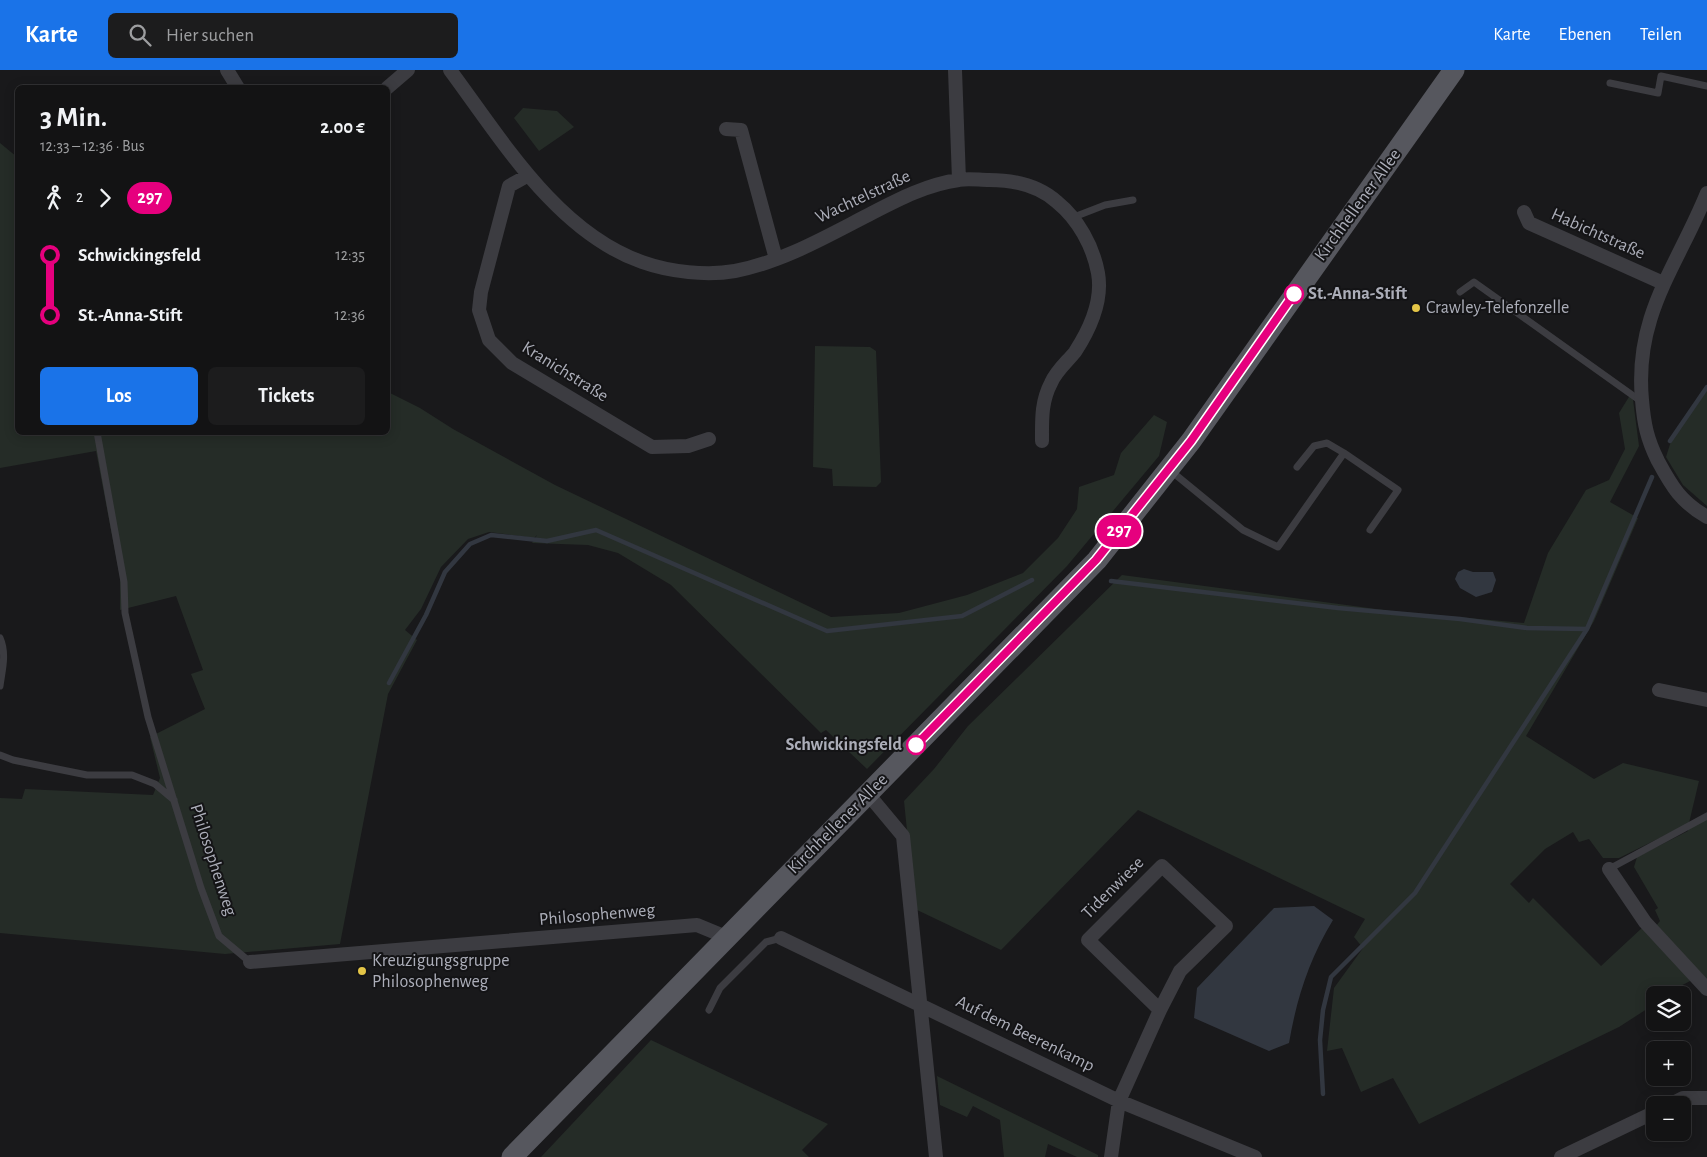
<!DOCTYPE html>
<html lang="de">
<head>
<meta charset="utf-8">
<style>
	:root { --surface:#131314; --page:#1c1c1d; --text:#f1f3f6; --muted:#9d9ea0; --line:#323234; --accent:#1a73e8 }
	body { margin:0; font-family:"Alegreya Sans",sans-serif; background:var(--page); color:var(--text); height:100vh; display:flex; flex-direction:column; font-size:19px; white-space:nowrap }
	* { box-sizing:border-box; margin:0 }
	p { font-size:16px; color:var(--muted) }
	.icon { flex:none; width:28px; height:28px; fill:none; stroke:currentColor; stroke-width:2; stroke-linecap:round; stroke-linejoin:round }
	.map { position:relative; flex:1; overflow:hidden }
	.sheet { position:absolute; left:15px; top:15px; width:375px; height:350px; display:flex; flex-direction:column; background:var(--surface); border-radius:8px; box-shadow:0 2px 12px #0003,0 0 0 1px var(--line) }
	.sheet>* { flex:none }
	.badge { padding:0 10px; border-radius:16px; font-size:18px; line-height:32px }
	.controls { position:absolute; left:1646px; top:916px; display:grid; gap:10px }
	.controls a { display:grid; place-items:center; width:45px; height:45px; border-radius:8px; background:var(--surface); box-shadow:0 2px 12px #0003,0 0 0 1px var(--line); font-size:25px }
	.map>.badge { position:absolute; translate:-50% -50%; box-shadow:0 0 0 2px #fff }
	.legs { display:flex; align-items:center; gap:8px; height:55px; padding:0 25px; font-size:16px }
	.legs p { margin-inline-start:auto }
	.head { display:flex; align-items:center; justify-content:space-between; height:85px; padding:0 25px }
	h1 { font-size:28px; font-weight:700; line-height:38px }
	.cta { display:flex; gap:10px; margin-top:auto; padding:10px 25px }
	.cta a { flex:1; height:58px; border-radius:8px; background:var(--accent); color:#fff; font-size:20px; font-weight:700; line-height:58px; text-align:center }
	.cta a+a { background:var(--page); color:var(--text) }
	ul { padding:0 25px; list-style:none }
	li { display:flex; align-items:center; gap:18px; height:60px; font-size:19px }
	li i { display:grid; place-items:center; width:8px; height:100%; margin:0 6px; background:currentColor }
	li i::after { content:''; width:12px; height:12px; margin:-6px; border:4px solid; border-radius:50%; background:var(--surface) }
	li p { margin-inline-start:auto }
	li:first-child i { background:linear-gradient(#0000 50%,currentColor 0) }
	li:last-child i { background:linear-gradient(currentColor 50%,#0000 0) }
	header { display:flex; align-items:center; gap:30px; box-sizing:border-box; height:70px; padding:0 25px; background:var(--accent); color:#fff }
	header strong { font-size:24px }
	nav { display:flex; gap:28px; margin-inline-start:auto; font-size:18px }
	.search { width:350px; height:45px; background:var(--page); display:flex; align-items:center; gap:12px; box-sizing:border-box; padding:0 18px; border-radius:8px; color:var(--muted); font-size:19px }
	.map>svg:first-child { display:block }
	.green { fill:#252c27 }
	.water { fill:#323740 }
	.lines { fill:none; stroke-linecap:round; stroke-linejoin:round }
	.stream { stroke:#323740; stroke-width:4.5 }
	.lane { stroke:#3c3c41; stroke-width:7 }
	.street { stroke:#3c3c41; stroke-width:14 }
	.primary { stroke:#56575e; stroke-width:21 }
	.line-1-casing { stroke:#fff; stroke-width:11 }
	.line-1 { stroke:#e6007e; stroke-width:8 }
	.stop-1-dot { fill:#fff; stroke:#e6007e; stroke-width:2.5 }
	.poi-dot { fill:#e4c547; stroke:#141416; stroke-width:2 }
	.labels { text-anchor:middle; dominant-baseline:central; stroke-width:4; stroke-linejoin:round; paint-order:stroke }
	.street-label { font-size:18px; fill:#acaeb9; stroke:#141416 }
	.stop-label { font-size:18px; font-weight:bold; fill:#acaeb9; stroke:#141416; text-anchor:start }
	.poi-label { font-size:18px; fill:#acaeb9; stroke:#141416; text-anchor:start }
</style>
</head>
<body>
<header>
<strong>Karte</strong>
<div class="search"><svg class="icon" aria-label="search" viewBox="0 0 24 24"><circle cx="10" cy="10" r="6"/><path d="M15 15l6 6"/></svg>Hier suchen</div>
<nav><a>Karte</a><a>Ebenen</a><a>Teilen</a></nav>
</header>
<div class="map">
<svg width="1707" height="1087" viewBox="0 0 1707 1087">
	<rect width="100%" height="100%" fill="#19191b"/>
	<path class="green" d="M523,38L557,41L574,57L539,81L514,48Z
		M0,73L17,87L18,362H388V322L420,338L453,359L555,415L831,547L899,543L967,525L1023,503L1058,468L1077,439L1079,417L1114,405L1121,383L1154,345L1167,352L1159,386L1067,496L867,699L826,660L821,663L671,515L618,483L588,475L532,473L537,465L534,468L489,462L468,469L441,497L421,539L405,560L417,570L388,624L340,874L225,884L0,863V728L22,729L25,719L153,725L160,708L150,667L205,639L191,604L203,600L176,526L120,540V507L96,381L0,398Z
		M815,276L870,277L876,281L881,412L876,417L833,416L832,399L813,397Z
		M1707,320V436L1683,415L1666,387L1671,371Z
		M1632,322L1639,376L1610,432L1638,448L1594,551L1526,666L1594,709L1623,693L1699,711L1689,753L1707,744V909L1655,857L1660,851L1655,840L1658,838L1634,797L1637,787L1688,761V754L1619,788H1603L1589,769L1579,772L1573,762L1545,779L1510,814L1529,833L1533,828L1601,896L1643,857L1694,909L1663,925H1655V929L1646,933L1650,937L1619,957L1419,1054L1393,1008L1361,1022L1342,978L1327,981L1334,918L1363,878L1354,867L1365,849L1138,740L1001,880L915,839L904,731L934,699L968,656L1122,505L1391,541L1524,553L1548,483L1586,420L1609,410L1625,379L1619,343Z
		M651,970L828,1054L802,1080L809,1087H541Z
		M937,1006L1098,1085V1087H1077L1048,1074L1045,1087H1004L1000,1050L973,1036L967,1047L940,1035Z"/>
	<path class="water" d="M1464,499L1473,502H1493L1496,510L1492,522L1476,527L1460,518L1455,509L1458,502Z
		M1314,836L1333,850C1309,890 1297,927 1289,973L1269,981L1194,948L1197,918L1274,838Z"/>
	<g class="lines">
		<path class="stream" d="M1670,371L1707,317
			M1111,511L1338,538L1460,549L1527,558L1587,559L1652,407
			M389,613L426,545L445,502L470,474L491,465L547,471L596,460L827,561L962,546L1032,510
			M1323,1024L1320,970L1323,940L1331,907L1415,823L1587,559"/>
		<path class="lane" d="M1610,13L1658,23L1661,6L1707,16
			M1074,147L1105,135L1133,130
			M1460,222L1474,212L1642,332
			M97,362L124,512L125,543L148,647L201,818L219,866L250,892
			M1344,383L1398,420L1370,460
			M1171,401L1243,460L1278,477L1344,383L1327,373L1314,376L1297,397
			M0,568C7,584 2,600 0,616
			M0,685L13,690L87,705H132L155,714L174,730
			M1609,799L1707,746
			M709,940L720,918L766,872L781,868"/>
		<path class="street" d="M227,0L238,18
			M450,0C502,70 557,162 642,192C670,202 707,206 735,201C783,192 829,165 872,143C899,129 928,114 959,110C968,108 979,110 989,110C1013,110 1038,115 1057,132C1078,149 1093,176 1098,203C1103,231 1090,259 1075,282C1067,292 1056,301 1051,313C1041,332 1042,350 1042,371
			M955,0L959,110
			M387,18L408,0
			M726,59L741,60L776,189
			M527,106L509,116L481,222L479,240L489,270L512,293L652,377L688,376L709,369
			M1707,123C1677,197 1634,245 1642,330C1644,354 1647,369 1658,391C1672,417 1681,432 1707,447
			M1524,142L1529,153L1663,213
			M1659,620L1707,630
			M868,724L903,766L936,1087
			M1609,799L1645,852L1707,919
			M781,868L1119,1031L1255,1087
			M250,892L697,855L726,867
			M1669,1035L1683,1028H1707
			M1111,1087L1119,1031L1160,940L1180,901L1226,856L1162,796L1088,870L1160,940
			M1561,1087L1655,1042"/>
		<path class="primary" d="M512,1087L1097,490L1191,371L1454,0"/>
	</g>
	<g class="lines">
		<g class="line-1-casing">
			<path id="line-1" d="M916,675L1096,490L1191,371L1294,224"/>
		</g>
		<use href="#line-1" class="line-1"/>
	</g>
	<g class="stop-1-dot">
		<circle cx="1294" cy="224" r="9"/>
		<circle cx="916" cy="675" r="9"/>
	</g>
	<g class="poi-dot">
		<circle cx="1416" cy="238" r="5"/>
		<circle cx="362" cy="901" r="5"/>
	</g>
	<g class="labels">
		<g class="street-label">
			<text transform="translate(863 127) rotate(-25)">Wachtelstraße</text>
			<text transform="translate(1358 135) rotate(-54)">Kirchhellener Allee</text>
			<text transform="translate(1598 164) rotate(24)">Habichtstraße</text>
			<text transform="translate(565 302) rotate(32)">Kranichstraße</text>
			<text transform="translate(838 754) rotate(-45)">Kirchhellener Allee</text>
			<text transform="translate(213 790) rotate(72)">Philosophenweg</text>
			<text transform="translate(1113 818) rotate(-45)">Tidenwiese</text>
			<text transform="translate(597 845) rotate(-5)">Philosophenweg</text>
			<text transform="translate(1025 964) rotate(26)">Auf dem Beerenkamp</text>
		</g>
		<g class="stop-label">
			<text x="1308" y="224">St.-Anna-Stift</text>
			<text x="902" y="675" text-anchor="end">Schwickingsfeld</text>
		</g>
		<g class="poi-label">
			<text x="1426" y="238">Crawley-Telefonzelle</text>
			<text x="372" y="891">Kreuzigungsgruppe<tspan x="372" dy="21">Philosophenweg</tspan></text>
		</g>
	</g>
</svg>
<div class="controls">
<a><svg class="icon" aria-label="layers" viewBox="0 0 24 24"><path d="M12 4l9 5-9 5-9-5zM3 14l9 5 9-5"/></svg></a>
<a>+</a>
<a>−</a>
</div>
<b class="badge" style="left:1119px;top:461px;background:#e6007e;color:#fff">297</b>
<section class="sheet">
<div class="head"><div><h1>3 Min.</h1><p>12:33 – 12:36 · Bus</p></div><b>2.00 €</b></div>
<div class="legs"><svg class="icon" aria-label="walk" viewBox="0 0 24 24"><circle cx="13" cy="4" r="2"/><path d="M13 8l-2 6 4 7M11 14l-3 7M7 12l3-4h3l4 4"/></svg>2<svg class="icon" aria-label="forward" viewBox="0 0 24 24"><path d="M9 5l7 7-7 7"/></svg><b class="badge" style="background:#e6007e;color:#fff">297</b></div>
<ul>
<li><i style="color:#e6007e"></i><b>Schwickingsfeld</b><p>12:35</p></li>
<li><i style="color:#e6007e"></i><b>St.-Anna-Stift</b><p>12:36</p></li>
</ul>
<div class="cta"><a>Los</a><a>Tickets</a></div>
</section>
</div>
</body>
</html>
